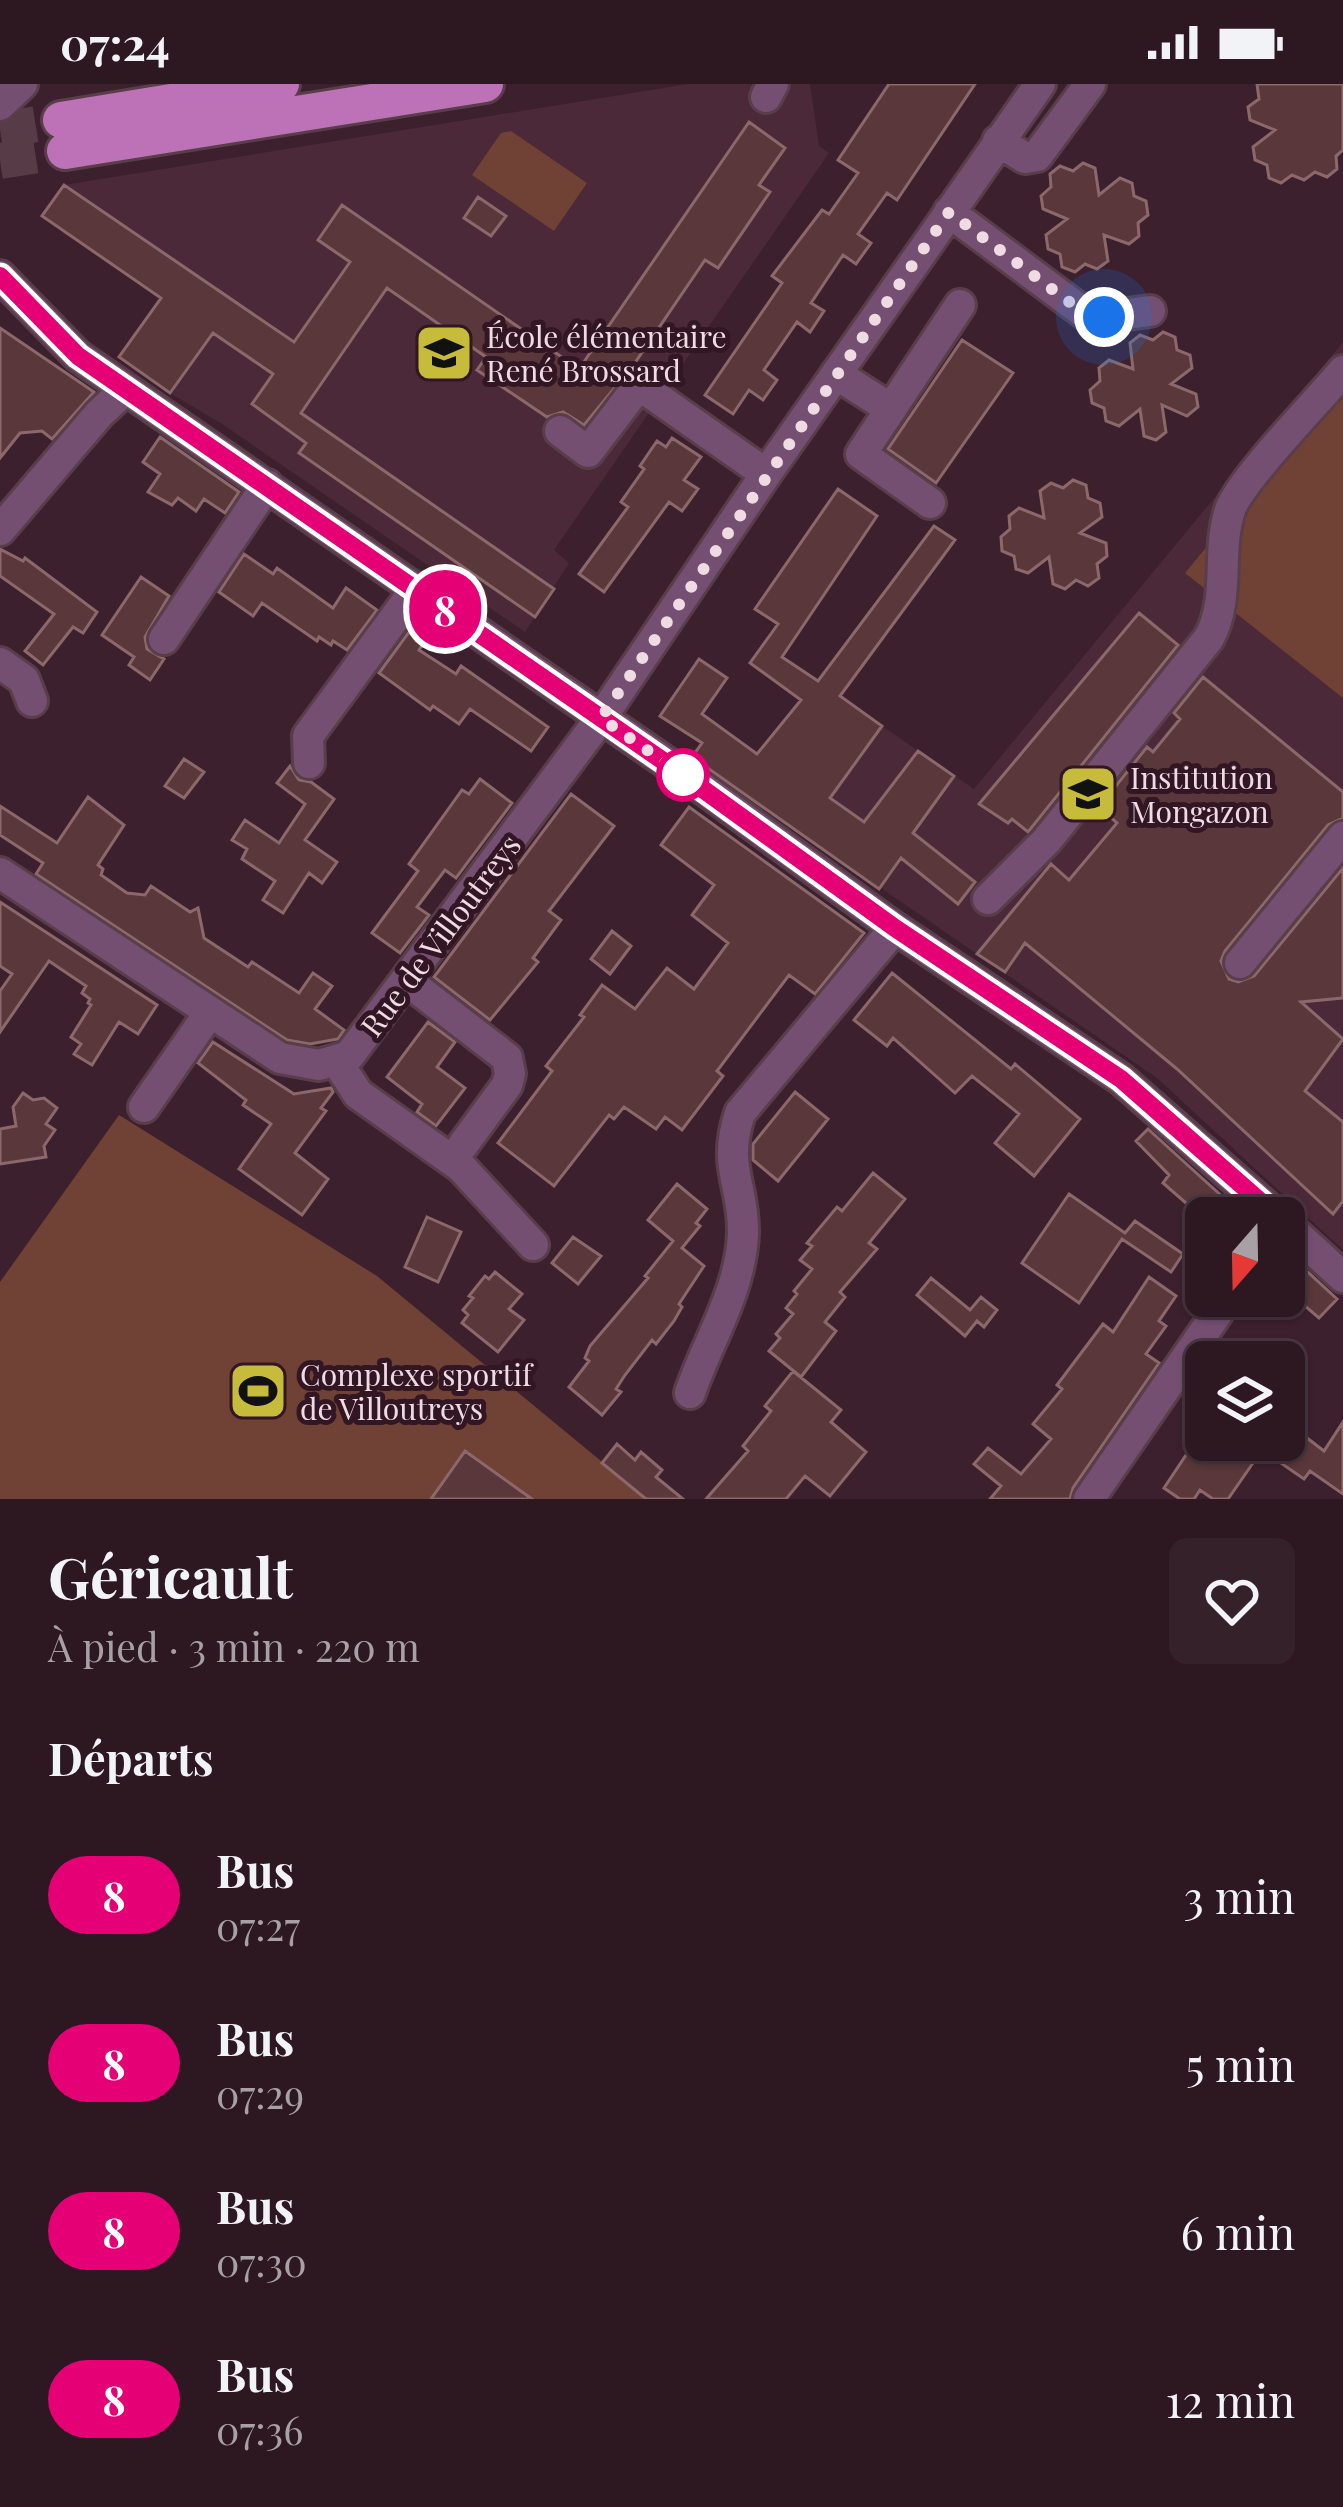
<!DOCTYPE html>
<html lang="fr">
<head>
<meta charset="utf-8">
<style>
	:root { --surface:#2d1822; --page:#35212a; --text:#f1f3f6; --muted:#a7a0a5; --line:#483740 }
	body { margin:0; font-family:"Playfair Display",serif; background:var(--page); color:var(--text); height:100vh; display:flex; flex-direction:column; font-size:45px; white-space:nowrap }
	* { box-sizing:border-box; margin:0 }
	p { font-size:39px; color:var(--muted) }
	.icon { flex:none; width:66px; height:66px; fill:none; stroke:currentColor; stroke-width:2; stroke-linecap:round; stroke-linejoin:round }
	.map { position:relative; height:1415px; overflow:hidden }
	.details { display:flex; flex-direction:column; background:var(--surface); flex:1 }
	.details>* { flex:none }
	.badge { padding:0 24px; border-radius:39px; font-size:42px; line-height:78px }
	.needle { width:78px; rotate:200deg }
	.controls { position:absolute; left:1185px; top:1113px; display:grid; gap:24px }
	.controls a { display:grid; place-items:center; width:120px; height:120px; border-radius:18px; background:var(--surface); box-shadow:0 3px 9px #0004,0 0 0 3px var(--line); font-size:60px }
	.you { position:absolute; width:60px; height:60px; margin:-30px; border:9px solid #fff; border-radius:50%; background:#1a73e8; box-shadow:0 0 0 18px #1a73e833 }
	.map>.badge { position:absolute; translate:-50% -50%; box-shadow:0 0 0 6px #fff }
	h2 { padding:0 48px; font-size:45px; line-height:108px }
	.round { display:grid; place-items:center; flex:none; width:126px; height:126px; border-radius:18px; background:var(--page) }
	.head { display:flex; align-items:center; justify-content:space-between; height:204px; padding:0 48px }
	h1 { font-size:57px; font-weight:700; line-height:90px }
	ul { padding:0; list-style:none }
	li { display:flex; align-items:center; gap:36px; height:168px; padding:0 48px }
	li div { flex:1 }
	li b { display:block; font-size:45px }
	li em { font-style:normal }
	li .badge { min-width:132px; font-weight:700; text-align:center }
	.status { display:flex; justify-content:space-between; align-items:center; height:84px; padding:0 60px; background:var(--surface); direction:ltr }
	.status svg { height:33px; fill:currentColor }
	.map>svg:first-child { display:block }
	.built { fill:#4b2938 }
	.green { fill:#704235 }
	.building { fill:#59373a; stroke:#8d686a; stroke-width:3 }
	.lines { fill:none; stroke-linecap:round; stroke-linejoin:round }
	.major-tunnel { stroke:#573c48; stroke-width:36; stroke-dasharray:36 18; stroke-linecap:butt }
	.highway-tunnel { stroke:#573c48; stroke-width:36; stroke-dasharray:36 18; stroke-linecap:butt }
	.minor-casing { stroke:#593e4a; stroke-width:36 }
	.major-casing { stroke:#593e4a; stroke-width:42 }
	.minor { stroke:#744f71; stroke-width:30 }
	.major { stroke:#bd71b7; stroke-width:36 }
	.line-casing { stroke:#fff; stroke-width:27 }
	.line { stroke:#e50076; stroke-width:18 }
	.walk { stroke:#efdbe2; stroke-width:12; stroke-dasharray:0 21.6 }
	.stop-dot { fill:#fff; stroke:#e50076; stroke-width:6 }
	.labels { text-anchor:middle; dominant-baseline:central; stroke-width:10; stroke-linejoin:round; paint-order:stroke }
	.poi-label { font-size:30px; fill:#efdbe2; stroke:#321623; text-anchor:start }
	.street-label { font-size:30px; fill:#efdbe2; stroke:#321623 }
</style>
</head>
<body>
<div class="status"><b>07:24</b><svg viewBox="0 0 49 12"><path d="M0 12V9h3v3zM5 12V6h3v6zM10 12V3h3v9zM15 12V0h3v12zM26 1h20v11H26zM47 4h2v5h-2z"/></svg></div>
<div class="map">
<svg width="1343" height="1415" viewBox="0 0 1343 1415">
	<rect width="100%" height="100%" fill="#3c202d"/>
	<path class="built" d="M688,0H810L819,62L829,69L554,466L569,479L525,548L222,340L170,309L212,249L42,132L64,101Z
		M1343,258V1166L1157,994L804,751L882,642L974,705Z"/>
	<path class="green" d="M511,47L587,99L554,147L472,91L501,49Z
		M1343,298V614L1185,489Z
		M119,1031L377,1192L647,1415H0V1198Z"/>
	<path class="building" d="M889,0H975L897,116L887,109L858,150L871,159L856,180L843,171L811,219L824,227L810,248L797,238L764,286L777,296L763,316L749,306L733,330L705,311L782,199L772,192L822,126L829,130L858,89L838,76Z
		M1257,0H1343V66L1336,72L1337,85L1327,93L1315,88L1304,96L1292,91L1281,99L1269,94L1267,81L1255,76L1253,63L1275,46L1250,36L1248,23L1259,15Z
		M749,38L785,64L759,101L770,108L718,184L705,176L632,283L584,341L563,328L547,333L477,286L486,273L387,204L301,329L554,505L535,533L299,369L306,359L252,320L273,290L213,249L170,309L119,273L161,214L42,132L64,101L294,258L350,178L318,156L342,121L579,285Z
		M1083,79L1095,84L1099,111L1120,94L1132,99L1134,112L1146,117L1148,131L1138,139L1139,152L1129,160L1104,151L1108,177L1097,185L1085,180L1075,188L1062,183L1060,170L1048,165L1046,151L1067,135L1043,125L1041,112L1051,103L1050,90L1060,82L1073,87Z
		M478,113L506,132L491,152L464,134Z
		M0,244L94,308L52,355L42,347L20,349L0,374Z
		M1163,248L1175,253L1177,266L1190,271L1192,284L1171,300L1196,310L1198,323L1187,332L1162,321L1166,348L1156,356L1144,352L1140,325L1119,342L1106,337L1104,324L1092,319L1090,306L1100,297L1099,284L1109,276L1133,285L1130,259L1140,251L1153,256Z
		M962,256L1013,289L936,399L888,365Z
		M160,353L239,408L225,429L204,415L196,427L178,414L172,421L148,408L160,390L143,378Z
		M672,354L701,373L684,396L698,405L682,427L669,418L604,508L579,490L628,423L621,418L644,385L640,382L657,357L666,363Z
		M1073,396L1086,401L1088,414L1100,419L1102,433L1080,449L1106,459L1107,472L1097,480L1099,494L1088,502L1076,496L1065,505L1053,500L1049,473L1028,489L1016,485L1014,472L1002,467L1001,453L1010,445L1009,432L1019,424L1044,434L1040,407L1051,399L1063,404Z
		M838,405L877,432L782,573L818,597L934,442L955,456L840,612L882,642L830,714L864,738L918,667L954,692L913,749L975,798L958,820L901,774L879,805L692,673L702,659L660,632L699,575L727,594L702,630L757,670L801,616L750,579L778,540L755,525Z
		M0,465L23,477L25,474L97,528L83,549L73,543L43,581L25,567L54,530L0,492Z
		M244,470L273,490L277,484L333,524L346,504L377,526L347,566L333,557L331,561L319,553L317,557L262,519L253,532L219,508Z
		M141,493L169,512L145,553L147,565L164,575L150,596L129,581L134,573L102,551Z
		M1139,529L1178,561L1032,743L1028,748L1012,735L1008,739L979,720Z
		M420,533L435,543L419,566L456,590L461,582L548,643L531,667L470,625L459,640L433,622L430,626L379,589Z
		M1203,593L1343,708V734L1328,741L1225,867L1221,877L1229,895L1238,898L1254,892L1343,784V914L1301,918L1343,955L1305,1007L1343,1038V1117L1333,1130L1177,985L1025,859L1005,888L977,870L1051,780L1069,796L1117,739L1099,723L1147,663L1153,668L1180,635L1174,629Z
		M184,675L204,688L184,714L165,702Z
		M290,682L299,696L311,698L334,715L305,756L337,778L322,799L309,789L283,829L263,816L275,797L242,775L247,765L232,756L245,736L279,759L305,720L277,699Z
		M480,695L512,719L456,794L445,786L417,823L429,831L400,869L372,849L418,787L409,780L462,706L469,710Z
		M571,710L614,742L549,827L561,836L533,874L538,878L490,936L434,893Z
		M88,713L124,741L98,781L103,785L101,791L127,809L145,811L151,802L190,828L198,824L204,854L248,883L252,878L299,909L313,889L332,902L315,925L344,946L338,955L310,960L287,956L36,790L43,779L0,751V722L57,759Z
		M689,723L864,849L815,910L789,891L717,987L723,992L682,1046L665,1033L656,1045L624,1023L614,1035L609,1031L554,1102L498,1059L552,987L546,982L584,933L580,931L602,901L635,925L667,884L694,905L728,859L692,831L714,801L661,761Z
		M0,818L157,921L138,950L119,938L92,981L74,970L81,960L71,953L91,921L88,919L90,915L82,909L86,902L49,877L0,948V907L12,890L0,882Z
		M612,847L631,862L610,890L591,875Z
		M892,889L1011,985L1015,980L1080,1035L1034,1092L995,1059L1019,1030L972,992L955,1009L893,954L887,962L854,936Z
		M428,938L455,958L437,983L465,1004L436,1042L417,1028L422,1020L387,993Z
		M213,958L294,1010L331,1004L333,1008L321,1024L326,1027L295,1069L328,1095L302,1131L239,1085L271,1040L243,1021L246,1016L198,979Z
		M795,1008L828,1035L778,1097L753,1076V1060Z
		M23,1009L33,1016L44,1014L57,1024L46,1040L55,1046L44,1062L46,1073L0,1080V1045L16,1042L13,1023Z
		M1148,1045L1193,1086L1246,1134H1203L1163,1099L1169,1091L1136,1057Z
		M873,1089L905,1115L869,1159L877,1165L840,1208L845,1213L825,1238L836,1247L801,1293L769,1267L780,1254L776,1250L793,1230L786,1224L797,1210L794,1207L812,1185L800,1176L812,1162L807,1159L837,1123L842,1127Z
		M677,1100L707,1125L696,1139L700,1142L682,1164L704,1182L679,1220L682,1223L674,1237L656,1260L652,1256L625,1291L616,1305L621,1308L602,1331L569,1303L589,1277L585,1274L590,1262L648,1194L645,1192L673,1157L648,1136Z
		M1069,1110L1125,1149L1135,1137L1183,1170L1171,1188L1122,1155L1079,1219L1022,1179Z
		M427,1133L461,1148L438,1198L405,1183Z
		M573,1153L601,1172L578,1200L552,1179Z
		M1284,1166L1337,1215L1319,1234L1284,1204Z
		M495,1188L522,1210L509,1225L524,1236L498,1268L462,1239L468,1231L463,1226L473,1214L469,1212L485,1192L489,1195Z
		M1149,1193L1176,1212L1159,1237L1166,1242L1146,1270L1159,1279L1073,1404L1070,1415H990L1001,1402L974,1380L988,1364L1021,1390L1051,1355L1033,1340L1062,1305L1057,1301L1103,1240L1113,1248Z
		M931,1194L970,1226L981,1213L997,1226L984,1243L977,1237L965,1252L917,1211Z
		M793,1287L841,1326L831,1338L866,1368L830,1412L805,1392L786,1415H706L748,1367L743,1362L771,1327L765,1322Z
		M1343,1338V1410L1310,1387L1304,1395L1262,1366L1228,1415H1213L1200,1406L1194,1415H1180L1164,1404L1196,1356H1284L1290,1341L1324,1367Z
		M617,1360L635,1376L641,1368L662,1386L656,1393L683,1415H646L602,1379Z
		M465,1367L532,1415H431Z"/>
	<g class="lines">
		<path class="major-tunnel" d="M0,77L65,67"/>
		<path class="highway-tunnel" d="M0,46L61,36"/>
		<g class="minor-casing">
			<path id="minor" d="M766,13L773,0
				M0,21L22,0
				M998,57L1025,74L1037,72L1090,0
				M949,128L1083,228L1104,233L1150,227
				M0,192L78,272L683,690L895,844L1121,995L1279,1134
				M836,290L891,325
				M560,347L588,368L639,301L766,390
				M930,419L861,370L960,221
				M0,446L99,330L126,305
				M164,555L267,401
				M0,579L24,596L32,617
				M309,679L308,652L416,505
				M0,789L280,974L319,981L349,972L601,634L766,390L1040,0
				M988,815L1047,756L1209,554C1231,513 1216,469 1230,426C1240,397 1319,316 1343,287
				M1240,879L1343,753
				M406,896L507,974L510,990L507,1001L463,1061
				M336,976L358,1010L461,1083L533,1161
				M144,1023L210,928
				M1284,1139L1343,1193
				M690,1309C708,1256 741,1207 743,1149C744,1099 722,1085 740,1029L895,844
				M1089,1415L1229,1212"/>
		</g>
		<g class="major-casing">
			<path id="major" d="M61,36L281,0
				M65,67L485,0"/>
		</g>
		<use href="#minor" class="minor"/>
		<use href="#major" class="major"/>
	</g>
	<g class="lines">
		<g class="line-casing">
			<path id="line" d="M0,192L78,272L682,690L895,844L1121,995L1279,1134"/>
		</g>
		<use href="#line" class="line"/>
		<path class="walk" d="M683,691L601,634L949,128L1076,223L1104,233"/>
	</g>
	<defs>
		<g id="school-square" transform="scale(3)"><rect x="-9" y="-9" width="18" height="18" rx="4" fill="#c7bb3b" stroke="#321623"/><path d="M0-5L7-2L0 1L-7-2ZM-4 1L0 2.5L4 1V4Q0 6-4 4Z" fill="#111"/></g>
		<g id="stadium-square" transform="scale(3)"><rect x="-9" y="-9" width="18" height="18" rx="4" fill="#c7bb3b" stroke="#321623"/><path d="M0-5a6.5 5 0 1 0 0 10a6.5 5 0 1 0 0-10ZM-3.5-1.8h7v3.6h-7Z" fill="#111"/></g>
	</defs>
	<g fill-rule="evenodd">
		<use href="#school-square" x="444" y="269"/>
		<use href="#school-square" x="1088" y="710"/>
		<use href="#stadium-square" x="258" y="1307"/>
	</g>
	<circle class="stop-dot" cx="683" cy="691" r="24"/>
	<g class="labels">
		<g class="poi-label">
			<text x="486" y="252">École élémentaire<tspan x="486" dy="34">René Brossard</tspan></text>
			<text x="1130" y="693">Institution<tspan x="1130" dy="34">Mongazon</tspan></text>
			<text x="300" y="1290">Complexe sportif<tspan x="300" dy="34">de Villoutreys</tspan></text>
		</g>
		<g class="street-label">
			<text transform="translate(440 851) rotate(-53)">Rue de Villoutreys</text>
		</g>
	</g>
</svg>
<div class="controls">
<a><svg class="needle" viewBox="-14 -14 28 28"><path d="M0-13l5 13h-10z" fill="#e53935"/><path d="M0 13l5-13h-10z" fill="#a7a0a5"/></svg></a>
<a><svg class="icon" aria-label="layers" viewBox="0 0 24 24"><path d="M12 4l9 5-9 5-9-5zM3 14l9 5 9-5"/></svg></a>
</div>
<div class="you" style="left:1104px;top:233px"></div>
<b class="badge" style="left:445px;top:525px;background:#e50076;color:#fff">8</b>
</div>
<section class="details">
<div class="head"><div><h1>Géricault</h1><p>À pied · 3 min · 220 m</p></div><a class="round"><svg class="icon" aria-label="heart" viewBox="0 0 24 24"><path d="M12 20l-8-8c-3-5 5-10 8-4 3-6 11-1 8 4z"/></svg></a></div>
<h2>Départs</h2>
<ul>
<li><span class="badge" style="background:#e50076;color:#fff">8</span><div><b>Bus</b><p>07:27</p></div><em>3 min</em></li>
<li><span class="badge" style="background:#e50076;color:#fff">8</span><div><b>Bus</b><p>07:29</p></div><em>5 min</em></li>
<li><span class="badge" style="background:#e50076;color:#fff">8</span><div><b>Bus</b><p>07:30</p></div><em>6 min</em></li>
<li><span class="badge" style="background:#e50076;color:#fff">8</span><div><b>Bus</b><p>07:36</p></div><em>12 min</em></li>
</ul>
</section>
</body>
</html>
